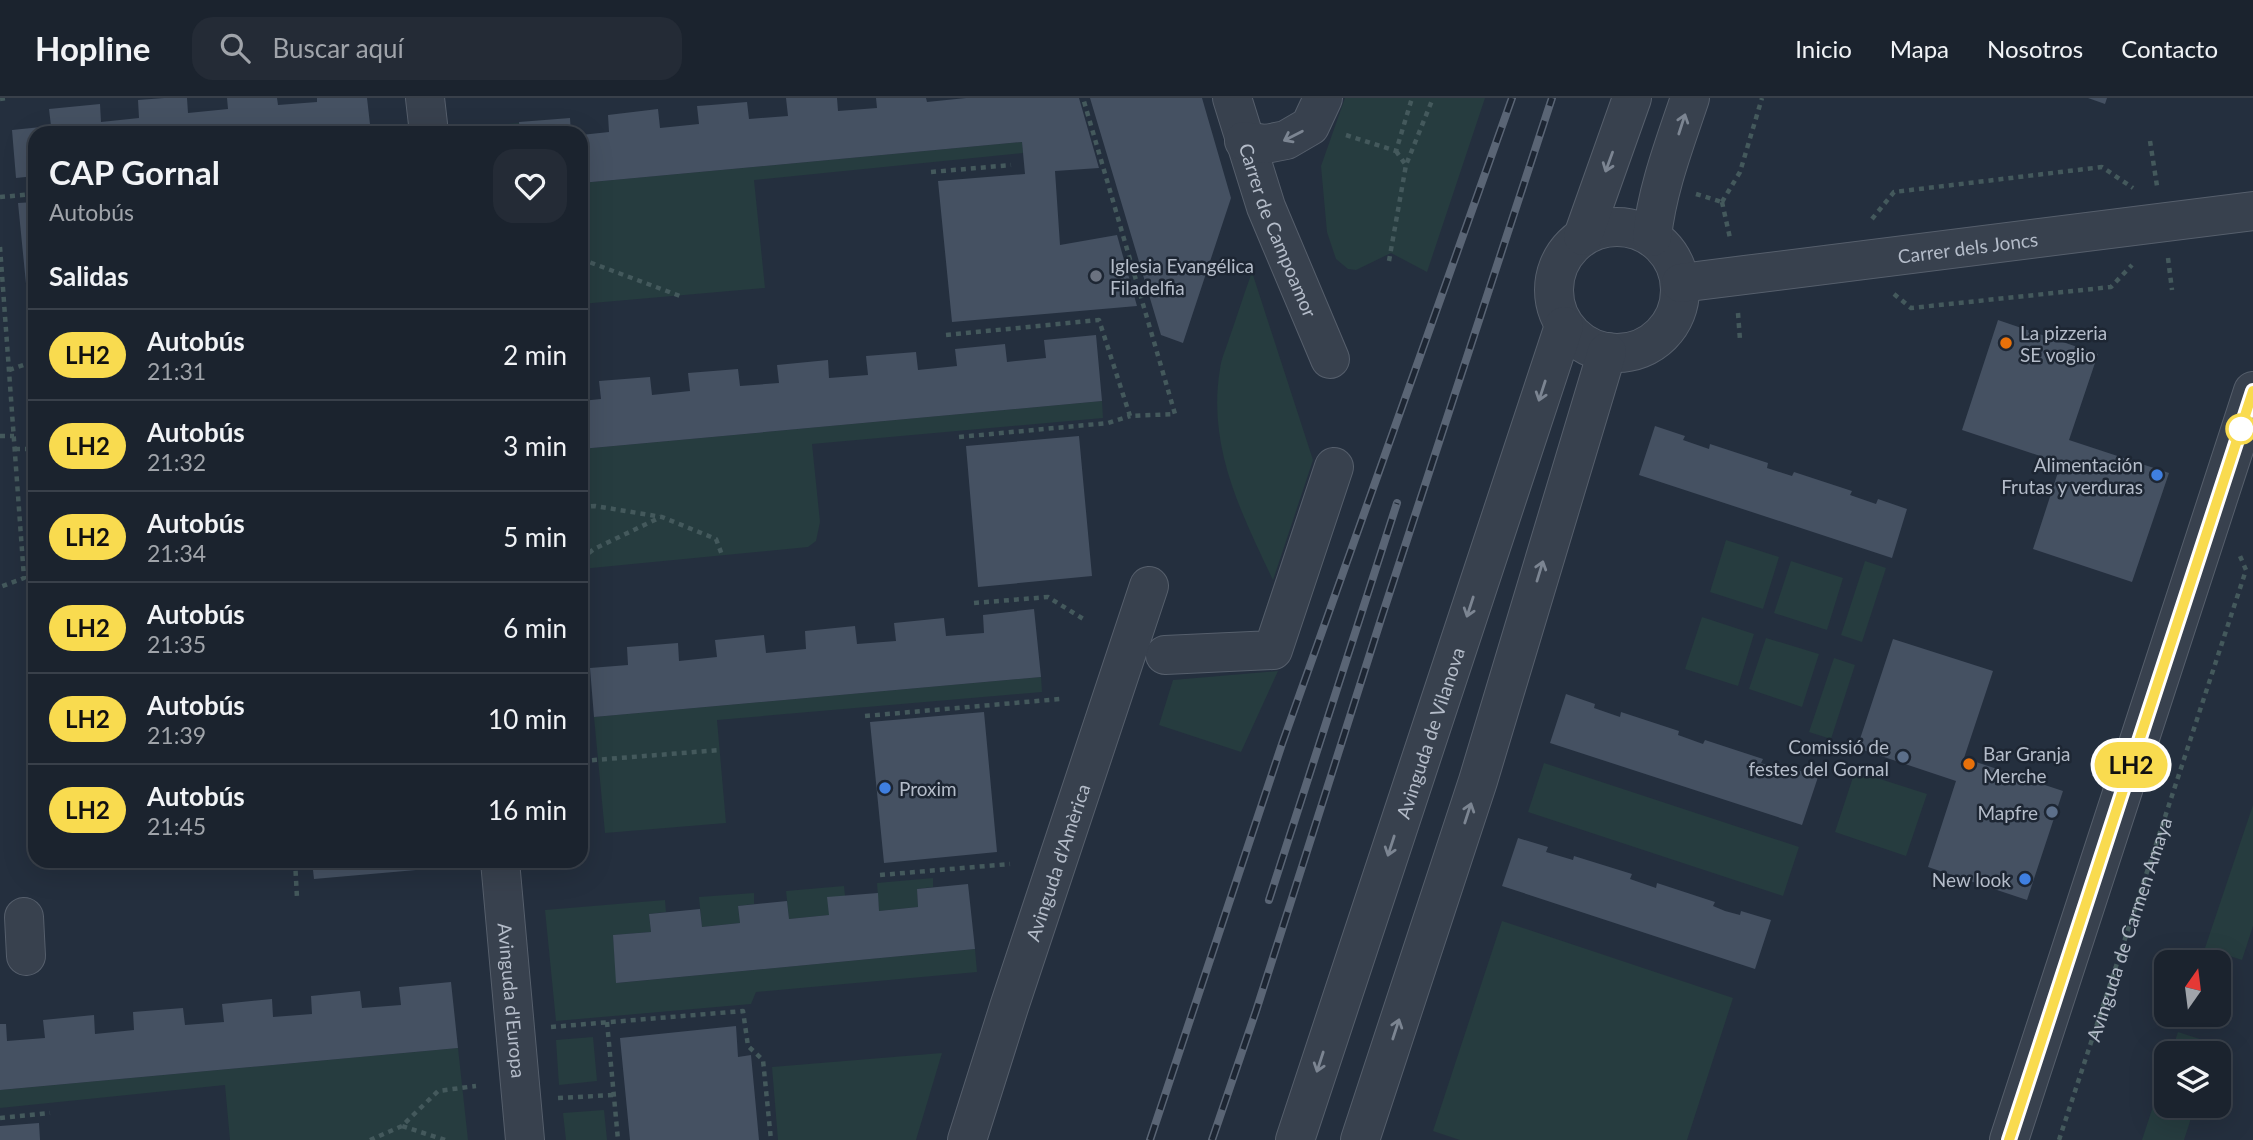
<!DOCTYPE html>
<html lang="es">
<head>
<meta charset="utf-8">
<style>
	:root { --surface:#1b232e; --page:#242b36; --text:#f1f3f6; --muted:#a0a4aa; --line:#39404a }
	body { margin:0; font-family:Lato,sans-serif; background:var(--page); color:var(--text); height:100vh; display:flex; flex-direction:column; font-size:26px; white-space:nowrap }
	* { box-sizing:border-box; margin:0 }
	p { font-size:23px; color:var(--muted) }
	.icon { flex:none; width:38px; height:38px; fill:none; stroke:currentColor; stroke-width:2; stroke-linecap:round; stroke-linejoin:round }
	.map { position:relative; flex:1; overflow:hidden }
	.sheet { position:absolute; left:28px; top:28px; width:560px; height:742px; display:flex; flex-direction:column; background:var(--surface); border-radius:21px; box-shadow:0 7px 28px #0002,0 0 0 2px var(--line) }
	.sheet>* { flex:none }
	.badge { padding:0 14px; border-radius:23px; font-size:24px; line-height:46px }
	.needle { width:46px; rotate:14deg }
	.controls { position:absolute; left:2154px; top:852px; display:grid; gap:14px }
	.controls a { display:grid; place-items:center; width:77px; height:77px; border-radius:14px; background:var(--surface); box-shadow:0 7px 28px #0002,0 0 0 2px var(--line); font-size:35px }
	.map>.badge { position:absolute; translate:-50% -50%; box-shadow:0 0 0 4px #fff }
	h2 { padding:0 21px; font-size:26px; line-height:63px }
	.round { display:grid; place-items:center; flex:none; width:74px; height:74px; border-radius:21px; background:var(--page) }
	.head { display:flex; align-items:center; justify-content:space-between; height:119px; padding:0 21px }
	h1 { font-size:33px; font-weight:700; line-height:52px }
	ul { padding:0; list-style:none }
	li { display:flex; align-items:center; gap:21px; height:91px; padding:0 21px; border-top:2px solid var(--line) }
	li div { flex:1 }
	li b { display:block; font-size:26px }
	li em { font-style:normal }
	li .badge { min-width:77px; font-weight:700; text-align:center }
	header { display:flex; align-items:center; gap:42px; box-sizing:border-box; height:98px; padding:0 35px; background:var(--surface); border-bottom:2px solid var(--line) }
	header strong { font-size:33px }
	nav { display:flex; gap:38px; margin-inline-start:auto; font-size:24px }
	.search { width:490px; height:63px; background:var(--page); display:flex; align-items:center; gap:18px; box-sizing:border-box; padding:0 24px; border-radius:21px; color:var(--muted); font-size:26px }
	.map>svg:first-child { display:block }
	.green { fill:#263c3f }
	.building { fill:#455162 }
	.lines { fill:none; stroke-linecap:round; stroke-linejoin:round }
	.minor-casing { stroke:#565f6c; stroke-width:40 }
	.path { stroke:#44595c; stroke-width:4.5; stroke-dasharray:5 5; stroke-linecap:butt }
	.minor { stroke:#38414e; stroke-width:38 }
	.rail-casing { stroke:#5a6575; stroke-width:8 }
	.rail { stroke:#1d2633; stroke-width:5; stroke-dasharray:16; stroke-linecap:butt }
	.oneway { stroke:#7c8592 }
	.line-casing { stroke:#fff; stroke-width:16 }
	.line { stroke:#f9db4f; stroke-width:10 }
	.worship-dot { fill:#6b7280; stroke:#1d2633; stroke-width:2.5 }
	.food-dot { fill:#e8710a; stroke:#1d2633; stroke-width:2.5 }
	.stop-dot { fill:#fff; stroke:#f9db4f; stroke-width:3.5 }
	.shop-dot { fill:#3f7fe0; stroke:#1d2633; stroke-width:2.5 }
	.service-dot { fill:#5c6f8a; stroke:#1d2633; stroke-width:2.5 }
	.labels { text-anchor:middle; dominant-baseline:central; stroke-width:5; stroke-linejoin:round; paint-order:stroke }
	.street-label { font-size:19px; fill:#b4bcc9; stroke:#1d2633 }
	.poi-label { font-size:19px; fill:#b4bcc9; stroke:#1d2633; text-anchor:start }
</style>
</head>
<body>
<header>
<strong>Hopline</strong>
<div class="search"><svg class="icon" aria-label="search" viewBox="0 0 24 24"><circle cx="10" cy="10" r="6"/><path d="M15 15l6 6"/></svg>Buscar aquí</div>
<nav><a>Inicio</a><a>Mapa</a><a>Nosotros</a><a>Contacto</a></nav>
</header>
<div class="map">
<svg width="2253" height="1042" viewBox="0 0 2253 1042">
	<rect width="100%" height="100%" fill="#242f3e"/>
	<path class="green" d="M1345,0H1485L1427,174L1391,155L1356,172L1348,171L1336,161L1327,134L1321,68Z
		M520,25V35H475L474,29Z
		M1022,44L1023,55L754,82L765,190L581,206V85Z
		M1252,174L1313,362L1273,482C1241,415 1207,348 1220,271C1221,261 1226,251 1229,241C1237,218 1244,196 1252,174Z
		M1102,303L1103,320L812,346L820,424L816,443L808,449L581,471V351Z
		M1726,442L1779,459L1763,511L1710,494Z
		M1791,463L1843,480L1827,532L1774,515Z
		M1865,463L1886,470L1862,544L1841,537Z
		M1702,519L1754,536L1738,588L1685,571Z
		M1766,540L1819,556L1802,609L1749,591Z
		M1834,560L1855,567L1831,641L1809,634Z
		M1278,573L1241,654L1159,627L1173,582Z
		M1041,579L1042,594L717,622L726,725L605,735L594,619Z
		M1544,665L1799,749L1783,798L1528,714Z
		M1855,673L1927,696L1906,758L1835,734Z
		M2253,707V828L2242,862L2205,850Z
		M933,780V789L917,791L918,809L879,813L877,785Z
		M844,788L845,798L829,817L789,821L786,793Z
		M754,795V806L738,808L740,825L702,829L699,799Z
		M665,802L666,814L649,816L651,834L613,837L617,885L975,851L977,874L756,894L751,906L556,923L545,812Z
		M1502,823L1733,900L1687,1042H1460L1433,1033Z
		M2178,934L2215,946L2212,955H2171Z
		M593,939L597,983L559,987L556,942Z
		M458,950L468,1042H230L225,987L0,1010V992Z
		M942,955L916,1042H778L772,969Z
		M2166,969V1008H2195L2184,1042H2142Z
		M604,1012L607,1042H566L563,1015Z"/>
	<path class="building" d="M164,0H187L188,15L228,11L227,0H277L278,7L317,4V0H367L371,35H35V78L16,80L12,32L51,28L49,11L100,6L101,24L139,20L138,2Z
		M786,0H837L838,13L877,10L876,0H926L927,4L966,0H1079L1099,70L1055,73L1060,147L1117,137L1137,208L952,224L938,83L1025,76L1022,44L581,85V37L609,34L608,17L658,11L660,30L699,26L697,8L711,7L747,4L749,21L788,18Z
		M1090,0H1202L1231,100L1183,245L1161,237Z
		M2088,0H2107L2105,6Z
		M570,20L571,35H520L519,24Z
		M35,104V246H32L18,105Z
		M1998,222L2098,256L2069,342L2169,375L2132,484L2033,451L2061,365L1962,332Z
		M1096,237L1102,303L581,351V303L601,301L599,283L650,279L652,297L690,293L688,275L738,271L740,288L779,285L777,267L828,262L829,280L868,277L866,258L916,254L918,272L957,268L955,251L1005,246L1007,264L1046,260L1044,242Z
		M1655,328L1685,338L1683,342L1709,351L1710,346L1768,365L1767,370L1792,378L1794,374L1852,393L1850,397L1876,406L1878,401L1907,411L1892,460L1639,377Z
		M1079,338L1092,478L978,489L966,348Z
		M1034,511L1041,579L594,619L590,570L628,567L627,549L678,545L679,563L717,559L715,542L764,537L766,555L806,551L805,533L855,528L857,546L896,543L894,525L944,520L946,538L984,535L983,517Z
		M1893,541L1993,573L1964,660L2063,693L2027,802L1928,769L1956,683L1857,650Z
		M1566,596L1595,606L1594,610L1620,619L1621,614L1679,633L1678,637L1703,646L1705,642L1763,661L1761,665L1787,674L1789,669L1818,679L1802,727L1550,645Z
		M984,614L997,754L884,765L870,624Z
		M1518,740L1548,749L1546,754L1573,762L1574,758L1632,776L1630,781L1656,790L1657,785L1715,804L1713,808L1725,813L1740,817L1741,813L1771,822L1755,871L1502,788Z
		M312,763H438L439,770L314,781Z
		M968,786L975,851L616,885L613,837L651,834L649,816L700,811L702,829L740,825L738,808L787,803L789,821L829,817L827,799L878,795L879,813L918,809L917,791Z
		M451,884L458,950L0,992V926H6L7,943L45,940L43,922L94,917L95,936L134,932L133,914L183,910L185,927L224,924L222,906L272,901L273,919L312,916L311,898L360,893L362,910L401,907L399,889Z
		M736,928L738,959L751,957L759,1042H630L620,940Z
		M39,1025L40,1042H0V1028Z"/>
	<g class="lines">
		<g class="minor-casing">
			<g id="minor">
				<path d="M425,0L429,35"/>
				<path id="s2" d="M1232,0L1266,109L1330,261"/>
				<path d="M1244,43L1266,46L1286,42L1310,28L1323,0"/>
				<circle cx="1617" cy="192" r="63"/>
				<path d="M1583,138L1632,0"/>
				<path d="M1652,139C1657,91 1675,45 1690,0"/>
				<path id="s3" d="M1681,185L2253,113"/>
				<path d="M1165,557L1273,552L1334,369"/>
				<path id="s4" d="M500,763L525,1042"/>
				<path d="M24,819L26,858"/>
				<path id="s5" d="M967,1042L1009,909L1149,488"/>
				<path id="s6" d="M1295,1042L1564,228"/>
				<path d="M1360,1042L1478,683L1607,254"/>
				<path d="M2009,1042L2253,293"/>
			</g>
		</g>
		<g class="path">
			<path d="M0,1L7,0"/>
			<path d="M1346,37L1396,53L1412,0"/>
			<path d="M2150,43L2157,88"/>
			<path d="M1396,53L1405,66"/>
			<path d="M931,74L1011,67"/>
			<path d="M1696,96L1722,104"/>
			<path d="M0,99L35,96"/>
			<path d="M1722,104L1740,74L1762,0"/>
			<path d="M1722,104L1730,140"/>
			<path d="M1872,121L1894,94L2102,69L2133,90"/>
			<path d="M0,149L24,480L0,489"/>
			<path d="M2168,160L2172,192"/>
			<path d="M581,161L680,198"/>
			<path d="M1389,163L1406,67L1433,0"/>
			<path d="M1894,196L1911,210L2111,189L2132,167"/>
			<path d="M1738,215L1740,242"/>
			<path d="M946,237L1099,222L1130,318L1175,316L1083,0"/>
			<path d="M9,272L35,263"/>
			<path d="M0,338H14"/>
			<path d="M959,339L1108,325L1130,318"/>
			<path d="M15,351H35"/>
			<path d="M581,409L595,408L662,419L716,441L722,457"/>
			<path d="M581,461L594,451L661,419"/>
			<path d="M974,505L1048,499L1085,522"/>
			<path d="M865,618L1060,601"/>
			<path d="M582,663L720,652"/>
			<path d="M295,763L297,800"/>
			<path d="M880,777L1010,766"/>
			<path d="M607,924L618,1042"/>
			<path d="M551,929L743,913L748,948L763,962L771,1042"/>
			<path d="M558,1000L614,997"/>
			<path d="M0,1020L50,1015"/>
			<path d="M370,1042L402,1028"/>
			<path d="M445,1042L402,1028L438,993L476,988"/>
			<path id="s1" d="M2059,1042L2246,472L2240,458"/>
		</g>
		<use href="#minor" class="minor"/>
		<g class="rail-casing">
			<path id="rail" d="M1269,802L1397,405
				M1150,1042L1282,646L1512,0
				M1212,1042L1256,913L1382,518L1552,0"/>
		</g>
		<use href="#rail" class="rail"/>
	</g>
	<defs><path id="oneway-shaft" d="M-6 0H5M1.5-3L5.5 0L1.5 3" fill="none" stroke-width="1.6" stroke-linecap="round" stroke-linejoin="round" transform="scale(1.75)"/></defs>
	<g class="oneway">
		<use href="#oneway-shaft" transform="translate(1682 26) rotate(-72)"/>
		<use href="#oneway-shaft" transform="translate(1293 38) rotate(153)"/>
		<use href="#oneway-shaft" transform="translate(1609 64) rotate(110)"/>
		<use href="#oneway-shaft" transform="translate(1542 293) rotate(108)"/>
		<use href="#oneway-shaft" transform="translate(1540 473) rotate(-73)"/>
		<use href="#oneway-shaft" transform="translate(1470 509) rotate(108)"/>
		<use href="#oneway-shaft" transform="translate(1468 715) rotate(-72)"/>
		<use href="#oneway-shaft" transform="translate(1391 748) rotate(108)"/>
		<use href="#oneway-shaft" transform="translate(1396 931) rotate(-72)"/>
		<use href="#oneway-shaft" transform="translate(1320 964) rotate(108)"/>
	</g>
	<g class="lines">
		<g class="line-casing">
			<path id="line" d="M2009,1042L2253,293"/>
		</g>
		<use href="#line" class="line"/>
	</g>
	<circle class="worship-dot" cx="1096" cy="178" r="7"/>
	<g class="food-dot">
		<circle cx="2006" cy="245" r="7"/>
		<circle cx="1969" cy="666" r="7"/>
	</g>
	<circle class="stop-dot" cx="2241" cy="331" r="14"/>
	<g class="shop-dot">
		<circle cx="2157" cy="377" r="7"/>
		<circle cx="885" cy="690" r="7"/>
		<circle cx="2025" cy="781" r="7"/>
	</g>
	<g class="service-dot">
		<circle cx="1903" cy="659" r="7"/>
		<circle cx="2052" cy="714" r="7"/>
	</g>
	<g class="labels">
		<g class="street-label">
			<text stroke="none"><textPath href="#s2" startOffset="140">Carrer de Campoamor</textPath></text>
			<text stroke="none"><textPath href="#s3" startOffset="289">Carrer dels Joncs</textPath></text>
			<text stroke="none"><textPath href="#s6" startOffset="429">Avinguda de Vilanova</textPath></text>
			<text stroke="none"><textPath href="#s5" startOffset="292">Avinguda d'Amèrica</textPath></text>
			<text stroke="none"><textPath href="#s1" startOffset="222">Avinguda de Carmen Amaya</textPath></text>
			<text stroke="none"><textPath href="#s4" startOffset="140">Avinguda d'Europa</textPath></text>
		</g>
		<g class="poi-label">
			<text x="1110" y="167">Iglesia Evangélica<tspan x="1110" dy="22">Filadelfia</tspan></text>
			<text x="2020" y="234">La pizzeria<tspan x="2020" dy="22">SE voglio</tspan></text>
			<text x="2143" y="366" text-anchor="end">Alimentación<tspan x="2143" dy="22">Frutas y verduras</tspan></text>
			<text x="1889" y="648" text-anchor="end">Comissió de<tspan x="1889" dy="22">festes del Gornal</tspan></text>
			<text x="1983" y="655">Bar Granja<tspan x="1983" dy="22">Merche</tspan></text>
			<text x="899" y="690">Proxim</text>
			<text x="2038" y="714" text-anchor="end">Mapfre</text>
			<text x="2011" y="781" text-anchor="end">New look</text>
		</g>
	</g>
</svg>
<div class="controls">
<a><svg class="needle" viewBox="-14 -14 28 28"><path d="M0-13l5 13h-10z" fill="#e53935"/><path d="M0 13l5-13h-10z" fill="#a0a4aa"/></svg></a>
<a><svg class="icon" aria-label="layers" viewBox="0 0 24 24"><path d="M12 4l9 5-9 5-9-5zM3 14l9 5 9-5"/></svg></a>
</div>
<b class="badge" style="left:2131px;top:667px;background:#f9db4f;color:#111">LH2</b>
<section class="sheet">
<div class="head"><div><h1>CAP Gornal</h1><p>Autobús</p></div><a class="round"><svg class="icon" aria-label="heart" viewBox="0 0 24 24"><path d="M12 20l-8-8c-3-5 5-10 8-4 3-6 11-1 8 4z"/></svg></a></div>
<h2>Salidas</h2>
<ul>
<li><span class="badge" style="background:#f9db4f;color:#111">LH2</span><div><b>Autobús</b><p>21:31</p></div><em>2 min</em></li>
<li><span class="badge" style="background:#f9db4f;color:#111">LH2</span><div><b>Autobús</b><p>21:32</p></div><em>3 min</em></li>
<li><span class="badge" style="background:#f9db4f;color:#111">LH2</span><div><b>Autobús</b><p>21:34</p></div><em>5 min</em></li>
<li><span class="badge" style="background:#f9db4f;color:#111">LH2</span><div><b>Autobús</b><p>21:35</p></div><em>6 min</em></li>
<li><span class="badge" style="background:#f9db4f;color:#111">LH2</span><div><b>Autobús</b><p>21:39</p></div><em>10 min</em></li>
<li><span class="badge" style="background:#f9db4f;color:#111">LH2</span><div><b>Autobús</b><p>21:45</p></div><em>16 min</em></li>
</ul>
</section>
</div>
</body>
</html>
